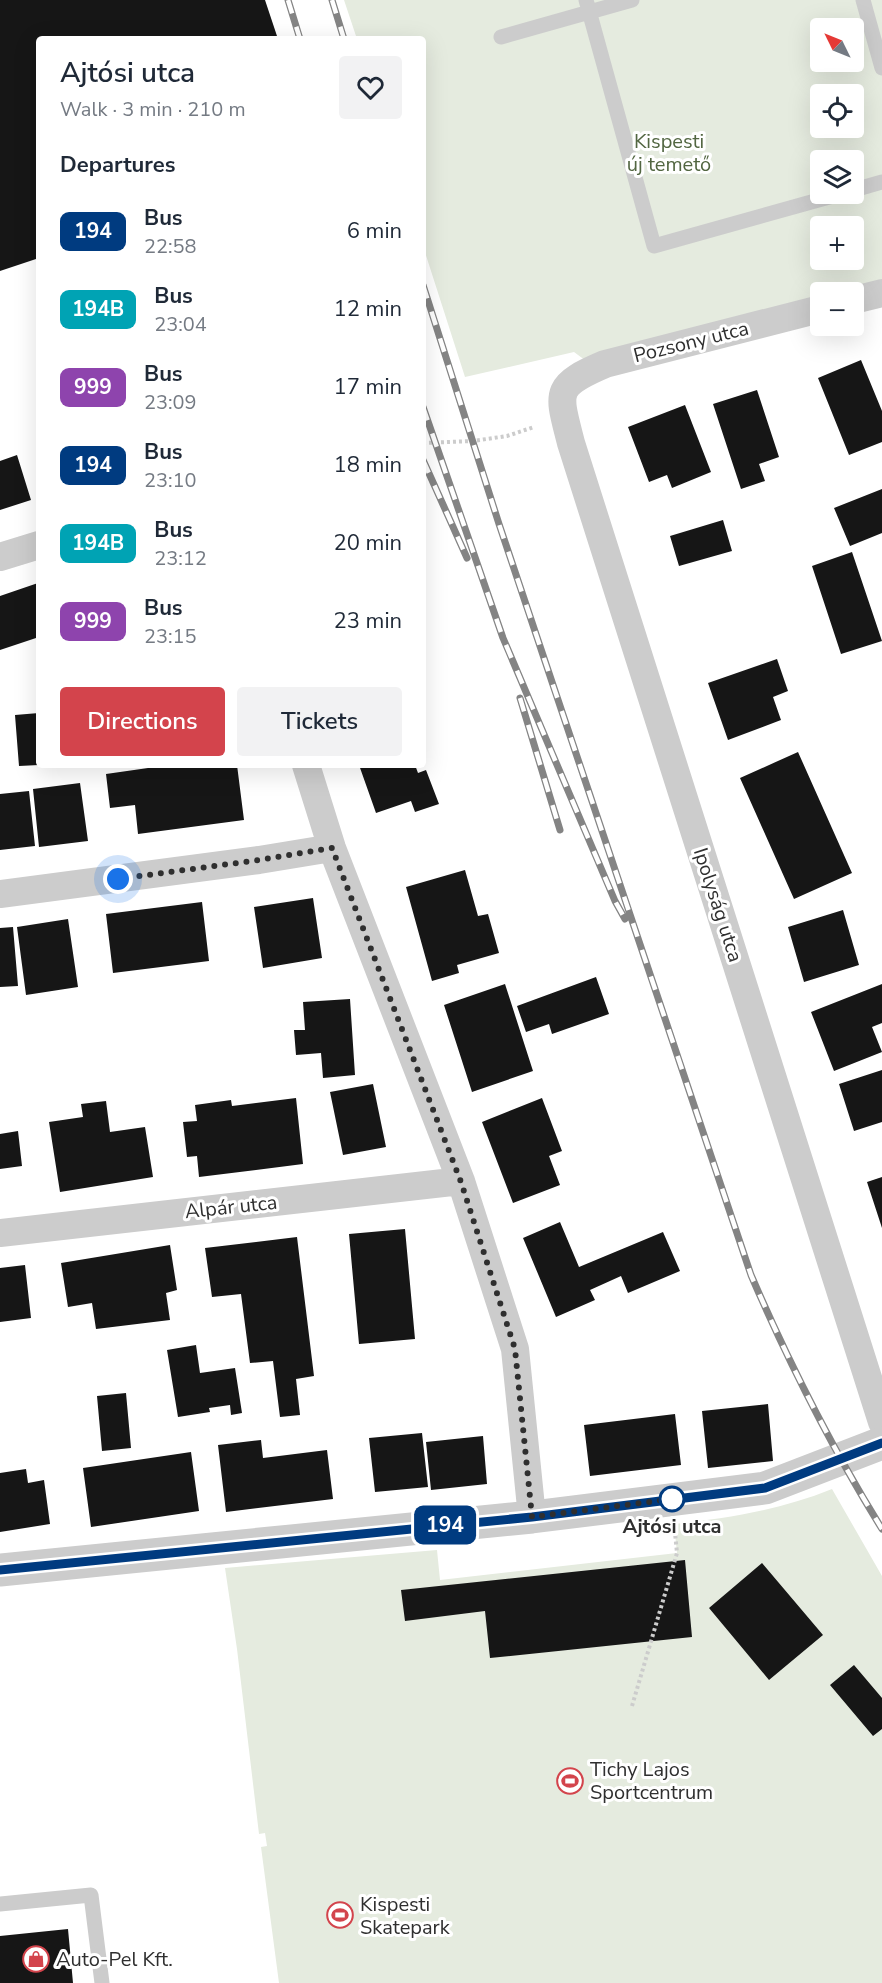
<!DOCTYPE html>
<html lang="en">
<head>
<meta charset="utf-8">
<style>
	:root { --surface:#fff; --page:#f2f2f3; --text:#1f2937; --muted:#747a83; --accent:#d3444c }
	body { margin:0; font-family:"Nunito Sans",sans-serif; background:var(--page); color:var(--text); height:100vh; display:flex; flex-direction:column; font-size:22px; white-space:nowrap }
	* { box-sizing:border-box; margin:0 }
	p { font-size:20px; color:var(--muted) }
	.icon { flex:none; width:33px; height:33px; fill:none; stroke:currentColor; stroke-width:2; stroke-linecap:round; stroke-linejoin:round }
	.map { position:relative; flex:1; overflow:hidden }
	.drawer { position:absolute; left:36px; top:36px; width:390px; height:732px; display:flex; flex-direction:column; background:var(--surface); border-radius:6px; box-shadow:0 6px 24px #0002 }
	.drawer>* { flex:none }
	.badge { padding:0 12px; border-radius:9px; font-size:21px; line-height:39px }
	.needle { width:39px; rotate:313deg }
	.controls { position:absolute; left:810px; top:18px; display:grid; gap:12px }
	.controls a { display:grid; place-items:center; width:54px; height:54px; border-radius:6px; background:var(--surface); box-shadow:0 6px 24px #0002; font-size:30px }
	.you { position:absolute; width:30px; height:30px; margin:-15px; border:4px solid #fff; border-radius:50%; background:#1a73e8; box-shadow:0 0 0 9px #1a73e833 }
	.map>.badge { position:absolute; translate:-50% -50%; box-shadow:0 0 0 3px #fff }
	h2 { padding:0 24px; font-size:22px; line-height:54px }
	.round { display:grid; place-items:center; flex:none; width:63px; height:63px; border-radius:6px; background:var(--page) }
	.summary { display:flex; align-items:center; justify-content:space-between; height:102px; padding:0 24px }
	h1 { font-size:28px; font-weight:600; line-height:45px }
	.button { display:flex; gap:12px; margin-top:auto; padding:12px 24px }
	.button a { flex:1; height:69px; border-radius:6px; background:var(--accent); color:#fff; font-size:24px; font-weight:600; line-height:69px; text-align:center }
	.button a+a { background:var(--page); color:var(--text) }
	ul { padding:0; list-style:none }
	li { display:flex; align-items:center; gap:18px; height:78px; padding:0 24px }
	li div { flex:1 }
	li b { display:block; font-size:22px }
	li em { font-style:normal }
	li .badge { min-width:66px; font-weight:700; text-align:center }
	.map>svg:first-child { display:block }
	.green { fill:#e5ebdf; fill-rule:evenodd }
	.building { fill:#161616 }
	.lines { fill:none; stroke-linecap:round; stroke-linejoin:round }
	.path { stroke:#ccc; stroke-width:4; stroke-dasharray:3 3; stroke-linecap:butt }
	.service { stroke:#ccc; stroke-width:15 }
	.minor { stroke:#ccc; stroke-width:28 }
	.tertiary { stroke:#ccc; stroke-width:33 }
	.rail-casing { stroke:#848484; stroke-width:7 }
	.rail { stroke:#fff; stroke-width:4.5; stroke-dasharray:14; stroke-linecap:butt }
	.line-casing { stroke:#fff; stroke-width:14 }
	.line { stroke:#003b80; stroke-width:9 }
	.walk { stroke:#2f2f2f; stroke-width:6; stroke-dasharray:0 10.8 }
	.stop-dot { fill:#fff; stroke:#003b80; stroke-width:3 }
	.labels { text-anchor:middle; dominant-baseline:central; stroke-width:6; stroke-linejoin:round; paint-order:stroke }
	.park-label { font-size:20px; fill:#526641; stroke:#fff }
	.street-label { font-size:20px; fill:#2f2f2f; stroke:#fff }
	.stop-label { font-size:20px; font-weight:bold; fill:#2f2f2f; stroke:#fff }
	.poi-label { font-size:20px; fill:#2f2f2f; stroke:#fff; text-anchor:start }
</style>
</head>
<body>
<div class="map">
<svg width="882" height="1983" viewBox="0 0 882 1983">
	<rect width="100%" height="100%" fill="#fff"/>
	<path class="green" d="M344,0H882V297L854,292H820V313L601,372L574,352L465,377L423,246V39H357ZM820,28H854V62H820ZM820,94H854V128H820ZM820,160H854V194H820ZM820,226H854V260H820Z
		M832,1489L882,1576V1983H279L261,1847L267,1846L265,1833L259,1834L237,1649L225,1568L437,1550L440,1580L677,1553L674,1524C730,1518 780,1510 832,1489Z"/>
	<path class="building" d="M0,0H265L278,39H39V258L0,271Z
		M861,360L882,411V442L849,455L818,378Z
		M757,390L779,457L759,464L765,481L741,489L713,404Z
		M685,405L711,472L672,488L667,475L649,482L628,427Z
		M17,455L31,500L0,510V461Z
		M882,489V533L850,546L834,508Z
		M723,520L732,551L679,566L670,536Z
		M852,552L882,641L841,654L812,566Z
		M38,583L39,637L0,650V596Z
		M777,659L788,691L773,697L781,720L728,740L708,683Z
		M39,713V765L19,766L15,715Z
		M798,752L852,873L794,899L740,778Z
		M169,765H237L244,820L138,834L135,805L110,808L106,774Z
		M359,765H415L418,773L426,770L439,804L415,812L411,801L376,813Z
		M80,783L88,841L39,847L33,789Z
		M29,791L35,846L0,850V794Z
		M465,870L478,916L488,914L499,953L457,965L459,973L432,981L406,887Z
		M313,898L322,958L263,968L254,907Z
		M202,902L209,961L113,973L106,914Z
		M843,910L859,965L804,982L788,927Z
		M68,919L78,987L26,995L17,927Z
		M13,927L18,986L0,987V928Z
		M596,977L609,1014L552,1034L549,1024L526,1032L517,1006Z
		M505,984L533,1071L472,1092L444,1005Z
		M882,984V1023L872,1027L882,1052L834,1071L811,1012Z
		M350,999L355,1075L323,1078L321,1053L296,1055L294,1030H305L303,1002Z
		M882,1070V1122L854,1131L839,1084Z
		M373,1084L386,1147L343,1155L330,1092Z
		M296,1098L303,1164L199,1177L197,1156L187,1157L183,1122L197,1121L195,1105L231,1100L232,1106Z
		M542,1098L562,1151L549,1156L560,1185L513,1203L482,1122Z
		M106,1101L110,1132L145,1127L153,1177L60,1192L49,1122L83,1117L81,1104Z
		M18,1131L22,1166L0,1169V1134Z
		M882,1177V1228L867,1182Z
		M560,1222L579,1267L663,1232L680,1271L628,1293L621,1276L590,1290L595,1300L556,1317L523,1238Z
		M405,1229L415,1339L359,1344L349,1234Z
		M297,1237L314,1376L296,1379L300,1415L280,1417L273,1361L250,1363L241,1294L212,1297L205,1248Z
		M170,1245L177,1290L166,1293L170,1320L96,1329L92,1303L68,1307L61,1263Z
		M25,1265L31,1318L0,1322V1268Z
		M196,1345L200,1373L235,1368L242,1413L231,1415L230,1405L209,1408L210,1412L178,1417L167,1350Z
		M126,1393L131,1448L102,1451L97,1396Z
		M768,1404L773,1461L708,1468L702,1411Z
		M675,1414L681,1465L590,1476L584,1425Z
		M422,1433L428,1487L375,1492L369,1438Z
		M483,1436L487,1484L431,1490L426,1442Z
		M261,1440L263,1458L327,1450L333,1499L226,1512L218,1445Z
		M191,1452L199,1511L91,1527L83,1468Z
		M26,1469L28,1483L44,1480L50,1524L0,1532V1473Z
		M685,1560L692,1637L490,1658L485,1611L405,1621L401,1590Z
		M762,1563L823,1635L769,1680L709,1608Z
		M854,1665L882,1698V1729L873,1736L830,1685Z
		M68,1929L73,1983H0V1936Z"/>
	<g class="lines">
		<path class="path" d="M423,443L473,441L507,436L534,427
			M632,1706L677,1553L675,1533"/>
		<path class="service" d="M586,0L654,246L840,194
			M863,0L882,68
			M501,37L632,0
			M854,190L882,182
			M0,1904L91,1895L102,1983"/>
		<path class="minor" d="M854,300L882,293
			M820,309L605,364C553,386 558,392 571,443L882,1422
			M0,557L39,545
			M306,765L332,848L461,1181L515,1349L532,1517
			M0,894L259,860L332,848
			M0,1233L461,1181"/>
		<path class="tertiary" d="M0,1570L532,1517L765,1488L882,1443"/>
		<g class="rail-casing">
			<path id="rail" d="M288,0L300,39
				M332,0L344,39
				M423,285L499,524L751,1275C789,1363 832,1448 882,1529
				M423,407L503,638L615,901L625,919
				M423,460L467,558
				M520,698L560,830"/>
		</g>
		<use href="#rail" class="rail"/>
	</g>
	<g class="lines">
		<g class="line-casing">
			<path id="line" d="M0,1570L532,1517L765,1488L882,1443"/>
		</g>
		<use href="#line" class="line"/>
		<path class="walk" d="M118,879L259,860L332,848L461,1182L515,1349L532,1517L672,1499"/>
	</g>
	<defs>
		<g id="stadium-ring" transform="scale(1.35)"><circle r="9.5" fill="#fff" stroke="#d3444c" stroke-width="1.5"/><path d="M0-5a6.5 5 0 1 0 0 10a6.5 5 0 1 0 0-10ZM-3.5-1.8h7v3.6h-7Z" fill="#d3444c"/></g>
		<g id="shop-ring" transform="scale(1.35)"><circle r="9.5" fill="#fff" stroke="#d3444c" stroke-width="1.5"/><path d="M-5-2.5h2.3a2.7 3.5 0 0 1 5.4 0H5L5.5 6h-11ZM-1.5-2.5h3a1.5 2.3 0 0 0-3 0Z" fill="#d3444c"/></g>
	</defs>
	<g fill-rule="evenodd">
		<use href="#stadium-ring" x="570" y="1781"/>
		<use href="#stadium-ring" x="340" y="1915"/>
		<use href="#shop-ring" x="36" y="1959"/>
	</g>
	<circle class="stop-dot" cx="672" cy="1499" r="12"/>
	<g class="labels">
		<g class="park-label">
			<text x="669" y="141">Kispesti<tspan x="669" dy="23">új temető</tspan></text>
		</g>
		<g class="street-label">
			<text transform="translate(691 342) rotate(-14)">Pozsony utca</text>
			<text transform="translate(718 905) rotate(72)">Ipolyság utca</text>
			<text transform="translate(231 1207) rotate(-6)">Alpár utca</text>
		</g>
		<g class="stop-label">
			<text x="672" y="1526">Ajtósi utca</text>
		</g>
		<g class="poi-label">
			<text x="590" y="1769">Tichy Lajos<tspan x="590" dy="23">Sportcentrum</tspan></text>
			<text x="360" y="1904">Kispesti<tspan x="360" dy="23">Skatepark</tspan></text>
			<text x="56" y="1959">Auto-Pel Kft.</text>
		</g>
	</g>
</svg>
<div class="controls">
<a><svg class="needle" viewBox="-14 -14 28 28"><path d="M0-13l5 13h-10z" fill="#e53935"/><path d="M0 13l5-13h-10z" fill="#747a83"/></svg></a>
<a><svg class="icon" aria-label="locate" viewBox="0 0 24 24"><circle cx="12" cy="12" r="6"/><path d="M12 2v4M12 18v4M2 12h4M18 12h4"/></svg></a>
<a><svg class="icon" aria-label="layers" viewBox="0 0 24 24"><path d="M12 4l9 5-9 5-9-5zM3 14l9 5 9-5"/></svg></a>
<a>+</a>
<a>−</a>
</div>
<div class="you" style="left:118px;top:879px"></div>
<b class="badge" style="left:445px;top:1525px;background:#003b80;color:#fff">194</b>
<section class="drawer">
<div class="summary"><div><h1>Ajtósi utca</h1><p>Walk · 3 min · 210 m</p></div><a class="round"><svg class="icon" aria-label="heart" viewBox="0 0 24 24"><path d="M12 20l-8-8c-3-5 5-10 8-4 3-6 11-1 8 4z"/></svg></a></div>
<h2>Departures</h2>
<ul>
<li><span class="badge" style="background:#003b80;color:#fff">194</span><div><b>Bus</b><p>22:58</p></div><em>6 min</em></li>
<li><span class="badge" style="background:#00a3b4;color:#fff">194B</span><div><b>Bus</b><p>23:04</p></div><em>12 min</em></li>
<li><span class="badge" style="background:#8e44ad;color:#fff">999</span><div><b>Bus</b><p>23:09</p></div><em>17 min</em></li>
<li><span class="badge" style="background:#003b80;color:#fff">194</span><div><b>Bus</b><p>23:10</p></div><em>18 min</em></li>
<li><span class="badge" style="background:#00a3b4;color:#fff">194B</span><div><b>Bus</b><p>23:12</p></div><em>20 min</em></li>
<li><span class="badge" style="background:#8e44ad;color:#fff">999</span><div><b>Bus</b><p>23:15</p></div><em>23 min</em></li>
</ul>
<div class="button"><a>Directions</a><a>Tickets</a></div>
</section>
</div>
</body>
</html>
